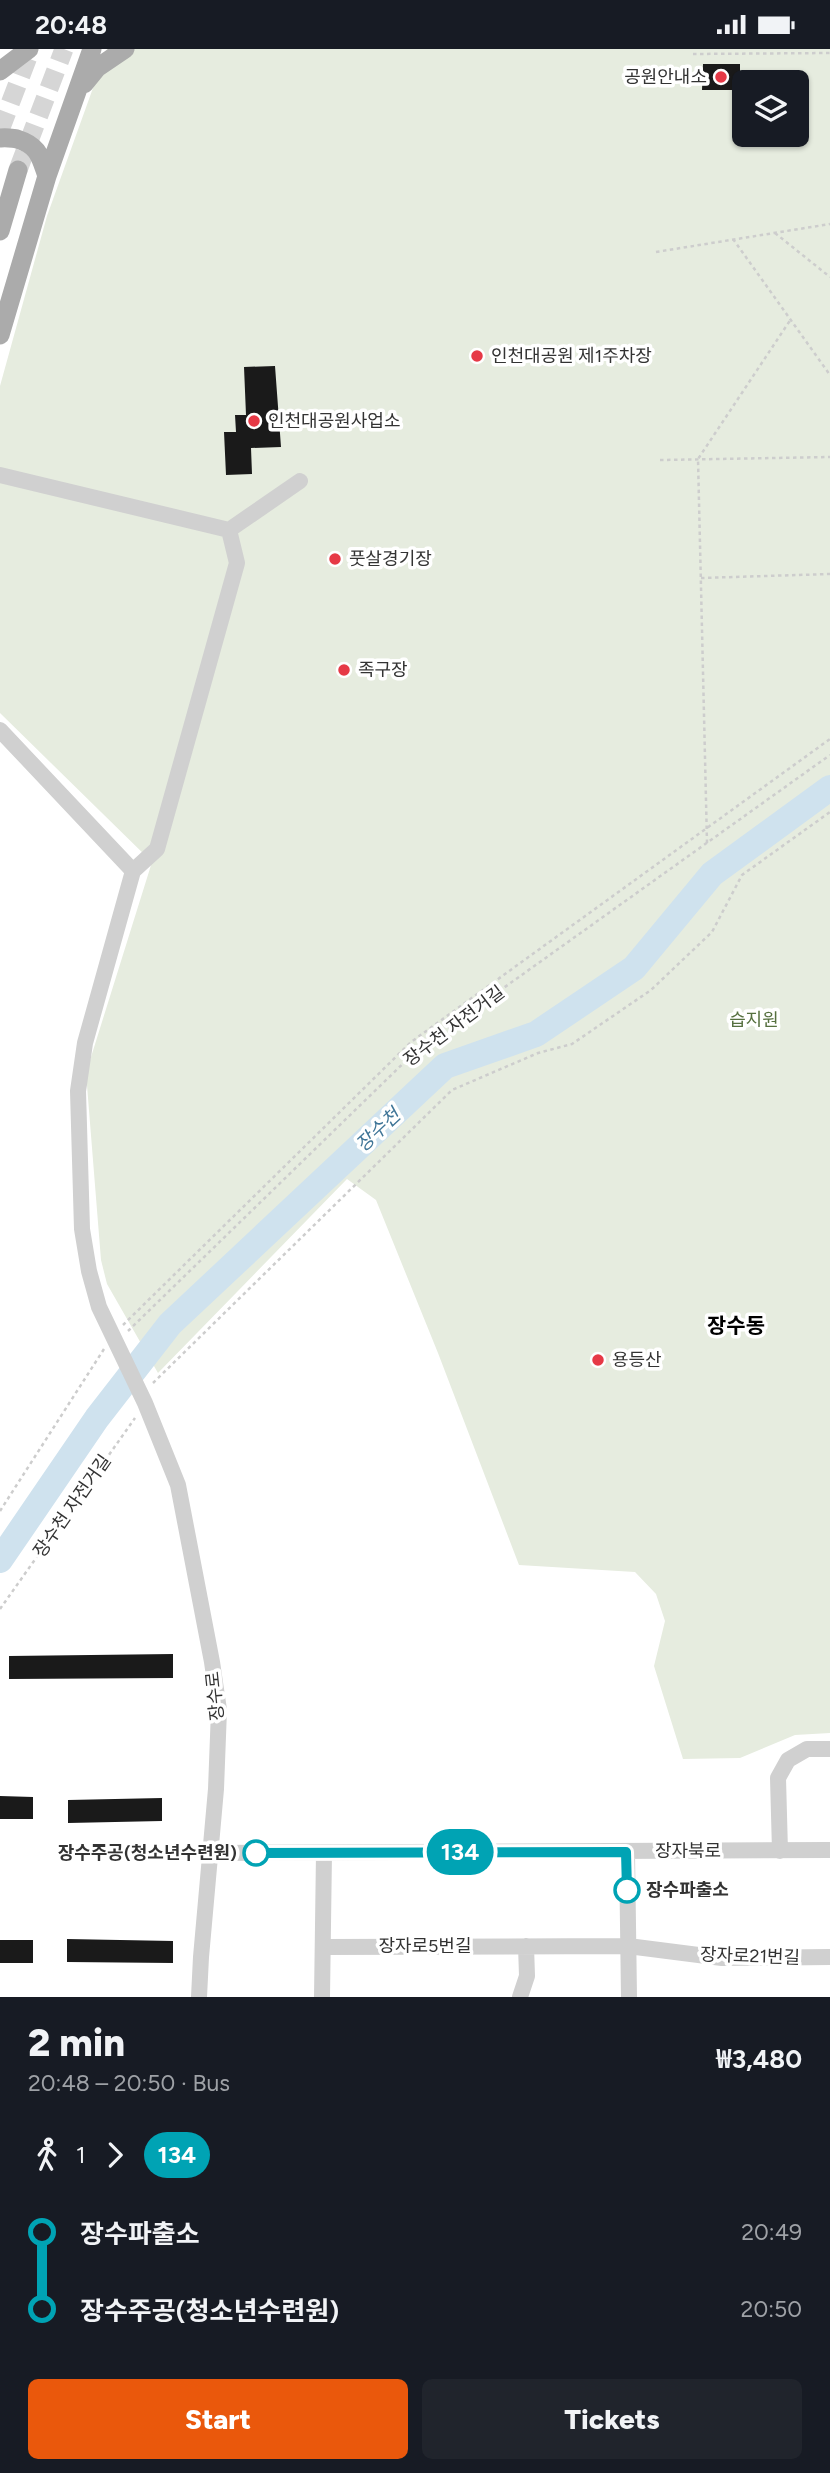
<!DOCTYPE html>
<html lang="en">
<head>
<meta charset="utf-8">
<style>
	:root { --surface:#171b24; --page:#20242c; --text:#f1f3f6; --muted:#9ea1a6; --accent:#ea580c }
	body { margin:0; font-family:Figtree,"Noto Sans KR",sans-serif; background:var(--page); color:var(--text); height:100vh; display:flex; flex-direction:column; font-size:26px; white-space:nowrap }
	* { box-sizing:border-box; margin:0 }
	p { font-size:23px; color:var(--muted) }
	.icon { flex:none; width:38px; height:38px; fill:none; stroke:currentColor; stroke-width:2; stroke-linecap:round; stroke-linejoin:round }
	.map { position:relative; height:1948px; overflow:hidden }
	.sheet { display:flex; flex-direction:column; background:var(--surface); flex:1 }
	.sheet>* { flex:none }
	.badge { padding:0 14px; border-radius:23px; font-size:24px; line-height:46px }
	.tools { position:absolute; left:732px; top:21px; display:grid; gap:14px }
	.tools a { display:grid; place-items:center; width:77px; height:77px; border-radius:10px; background:var(--surface); box-shadow:0 2px 5px #0004; font-size:35px }
	.map>.badge { position:absolute; translate:-50% -50%; box-shadow:0 0 0 4px #fff }
	.legs { display:flex; align-items:center; gap:10px; height:77px; padding:0 28px; font-size:23px }
	.legs p { margin-inline-start:auto }
	.overview { display:flex; align-items:center; justify-content:space-between; height:119px; padding:0 28px }
	h1 { font-size:38px; font-weight:800; line-height:52px }
	.cta { display:flex; gap:14px; margin-top:auto; padding:14px 28px }
	.cta a { flex:1; height:80px; border-radius:10px; background:var(--accent); color:#fff; font-size:28px; font-weight:800; line-height:80px; text-align:center }
	.cta a+a { background:var(--page); color:var(--text) }
	ul { padding:0 28px; list-style:none }
	li { display:flex; align-items:center; gap:24px; height:77px; font-size:26px }
	li i { display:grid; place-items:center; width:10px; height:100%; margin:0 9px; background:currentColor }
	li i::after { content:''; width:18px; height:18px; margin:-9px; border:5px solid; border-radius:50%; background:var(--surface) }
	li p { margin-inline-start:auto }
	li:first-child i { background:linear-gradient(#0000 50%,currentColor 0) }
	li:last-child i { background:linear-gradient(currentColor 50%,#0000 0) }
	.status { display:flex; justify-content:space-between; align-items:center; height:49px; padding:0 35px; background:var(--surface); direction:ltr }
	.status svg { height:19px; fill:currentColor }
	.map>svg:first-child { display:block }
	.green { fill:#e6ecdf; fill-rule:evenodd }
	.lines { fill:none; stroke-linecap:round; stroke-linejoin:round }
	.river { stroke:#cfe2ee; stroke-width:26 }
	.building { fill:#1a1a1a }
	.major-tunnel { stroke:#d6d6d6; stroke-width:19; stroke-dasharray:19 10; stroke-linecap:butt }
	.path { stroke:#cdcdcd; stroke-width:2.5; stroke-dasharray:3.5 3.5; stroke-linecap:butt }
	.minor { stroke:#d0d0d0; stroke-width:16 }
	.major { stroke:#ababab; stroke-width:19 }
	.line-1-casing { stroke:#fff; stroke-width:16 }
	.line-1 { stroke:#00a3b4; stroke-width:10 }
	.poi-dot { fill:#e63946; stroke:#fff; stroke-width:2.5 }
	.stop-1-dot { fill:#fff; stroke:#00a3b4; stroke-width:3.5 }
	.labels { text-anchor:middle; dominant-baseline:central; stroke-width:7; stroke-linejoin:round; paint-order:stroke }
	.poi-label { font-size:18px; fill:#333; stroke:#fff; text-anchor:start }
	.park-label { font-size:18px; fill:#56703f; stroke:#fff }
	.street-label { font-size:18px; fill:#333; stroke:#fff }
	.stop-label { font-size:18px; font-weight:bold; fill:#333; stroke:#fff; text-anchor:end }
	.water-label { font-size:19px; font-style:italic; fill:#3f7597; stroke:#fff }
	.quarter-label { font-size:21px; font-weight:bold; fill:#000; stroke:#fff }
</style>
</head>
<body>
<div class="status"><b>20:48</b><svg viewBox="0 0 49 12"><path d="M0 12V9h3v3zM5 12V6h3v6zM10 12V3h3v9zM15 12V0h3v12zM26 1h20v11H26zM47 4h2v5h-2z"/></svg></div>
<div class="map">
<svg width="830" height="1948" viewBox="0 0 830 1948">
	<rect width="100%" height="100%" fill="#fff"/>
	<path class="green" d="M107,0H830V1684L795,1686L740,1709L683,1710L654,1617L665,1572L656,1545L635,1523L519,1516L438,1304L376,1151L347,1130L158,1324L107,1235L101,1211L86,1024L152,813L0,664V337L47,167ZM744,33H796V86H744Z"/>
	<g class="lines">
		<path class="river" d="M0,1511L97,1369L170,1275L445,1017L536,985L634,919L712,825L830,739"/>
	</g>
	<path class="building" d="M703,15H740V41H702Z
		M275,317L281,398L251,399L252,425L226,426L224,383H236L235,366H246L244,318Z
		M173,1605V1629L9,1630V1607Z
		M0,1747L33,1748V1770H0Z
		M162,1749V1772L68,1774V1751Z
		M67,1890L173,1892V1914L67,1913Z
		M0,1891H33V1914H0Z"/>
	<g class="lines">
		<path class="major-tunnel" d="M0,81L31,0
			M18,121L64,0"/>
		<path class="path" d="M693,5L830,4
			M775,184L830,228
			M733,190L830,326
			M656,203L830,175
			M660,411L830,408
			M701,529L830,525
			M707,794L698,410L791,270
			M123,1276L411,993L830,690
			M128,1282L418,1000L830,706
			M153,1334L452,1041L538,1004L572,995L651,941L712,883L742,826L830,763
			M0,1462L104,1300
			M0,1560L135,1369"/>
		<path class="minor" d="M0,426L229,481L300,432
			M0,681L133,822L85,994L78,1042L82,1180L89,1222L99,1258L145,1354L178,1436L212,1613L219,1661L216,1740L201,1908L199,1948
			M133,822L157,800L237,514L229,481
			M780,1802L778,1729L788,1711L807,1700H830
			M627,1803L629,1948
			M210,1804L830,1801
			M323,1898L628,1897L722,1909L830,1908
			M322,1948L324,1804
			M520,1948L527,1927L526,1897"/>
		<path class="major" d="M0,22L29,0
			M84,35L97,19L125,0
			M0,89C7,88 10,89 17,90C39,97 40,107 47,127
			M0,182L18,121
			M0,286L47,127L92,0"/>
	</g>
	<g class="lines">
		<g class="line-1-casing">
			<path id="line-1" d="M256,1804L626,1803L627,1841"/>
		</g>
		<use href="#line-1" class="line-1"/>
	</g>
	<g class="poi-dot">
		<circle cx="721" cy="28" r="7"/>
		<circle cx="477" cy="307" r="7"/>
		<circle cx="254" cy="372" r="7"/>
		<circle cx="335" cy="510" r="7"/>
		<circle cx="344" cy="621" r="7"/>
		<circle cx="598" cy="1311" r="7"/>
	</g>
	<g class="stop-1-dot">
		<circle cx="256" cy="1804" r="12"/>
		<circle cx="627" cy="1841" r="12"/>
	</g>
	<g class="labels">
		<g class="poi-label">
			<text x="707" y="28" text-anchor="end">공원안내소</text>
			<text x="491" y="307">인천대공원 제1주차장</text>
			<text x="268" y="372">인천대공원사업소</text>
			<text x="349" y="510">풋살경기장</text>
			<text x="358" y="621">족구장</text>
			<text x="612" y="1311">용등산</text>
		</g>
		<g class="park-label">
			<text x="754" y="971">습지원</text>
		</g>
		<g class="street-label">
			<text transform="translate(454 977) rotate(-37)">장수천 자전거길</text>
			<text transform="translate(72 1457) rotate(-55)">장수천 자전거길</text>
			<text transform="translate(215 1647) rotate(-96)">장수로</text>
			<text x="688" y="1802">장자북로</text>
			<text x="425" y="1897">장자로5번길</text>
			<text transform="translate(750 1907) rotate(2)">장자로21번길</text>
		</g>
		<g class="stop-label">
			<text x="237" y="1804">장수주공(청소년수련원)</text>
			<text x="646" y="1841" text-anchor="start">장수파출소</text>
		</g>
		<g class="water-label">
			<text transform="translate(378 1081) rotate(-43)">장수천</text>
		</g>
		<g class="quarter-label">
			<text x="736" y="1276">장수동</text>
		</g>
	</g>
</svg>
<div class="tools">
<a><svg class="icon" aria-label="layers" viewBox="0 0 24 24"><path d="M12 4l9 5-9 5-9-5zM3 14l9 5 9-5"/></svg></a>
</div>
<b class="badge" style="left:460px;top:1803px;background:#00a3b4;color:#fff">134</b>
</div>
<section class="sheet">
<div class="overview"><div><h1>2 min</h1><p>20:48 – 20:50 · Bus</p></div><b>₩3,480</b></div>
<div class="legs"><svg class="icon" aria-label="walk" viewBox="0 0 24 24"><circle cx="13" cy="4" r="2"/><path d="M13 8l-2 6 4 7M11 14l-3 7M7 12l3-4h3l4 4"/></svg>1<svg class="icon" aria-label="forward" viewBox="0 0 24 24"><path d="M9 5l7 7-7 7"/></svg><b class="badge" style="background:#00a3b4;color:#fff">134</b></div>
<ul>
<li><i style="color:#00a3b4"></i><b>장수파출소</b><p>20:49</p></li>
<li><i style="color:#00a3b4"></i><b>장수주공(청소년수련원)</b><p>20:50</p></li>
</ul>
<div class="cta"><a>Start</a><a>Tickets</a></div>
</section>
</body>
</html>
